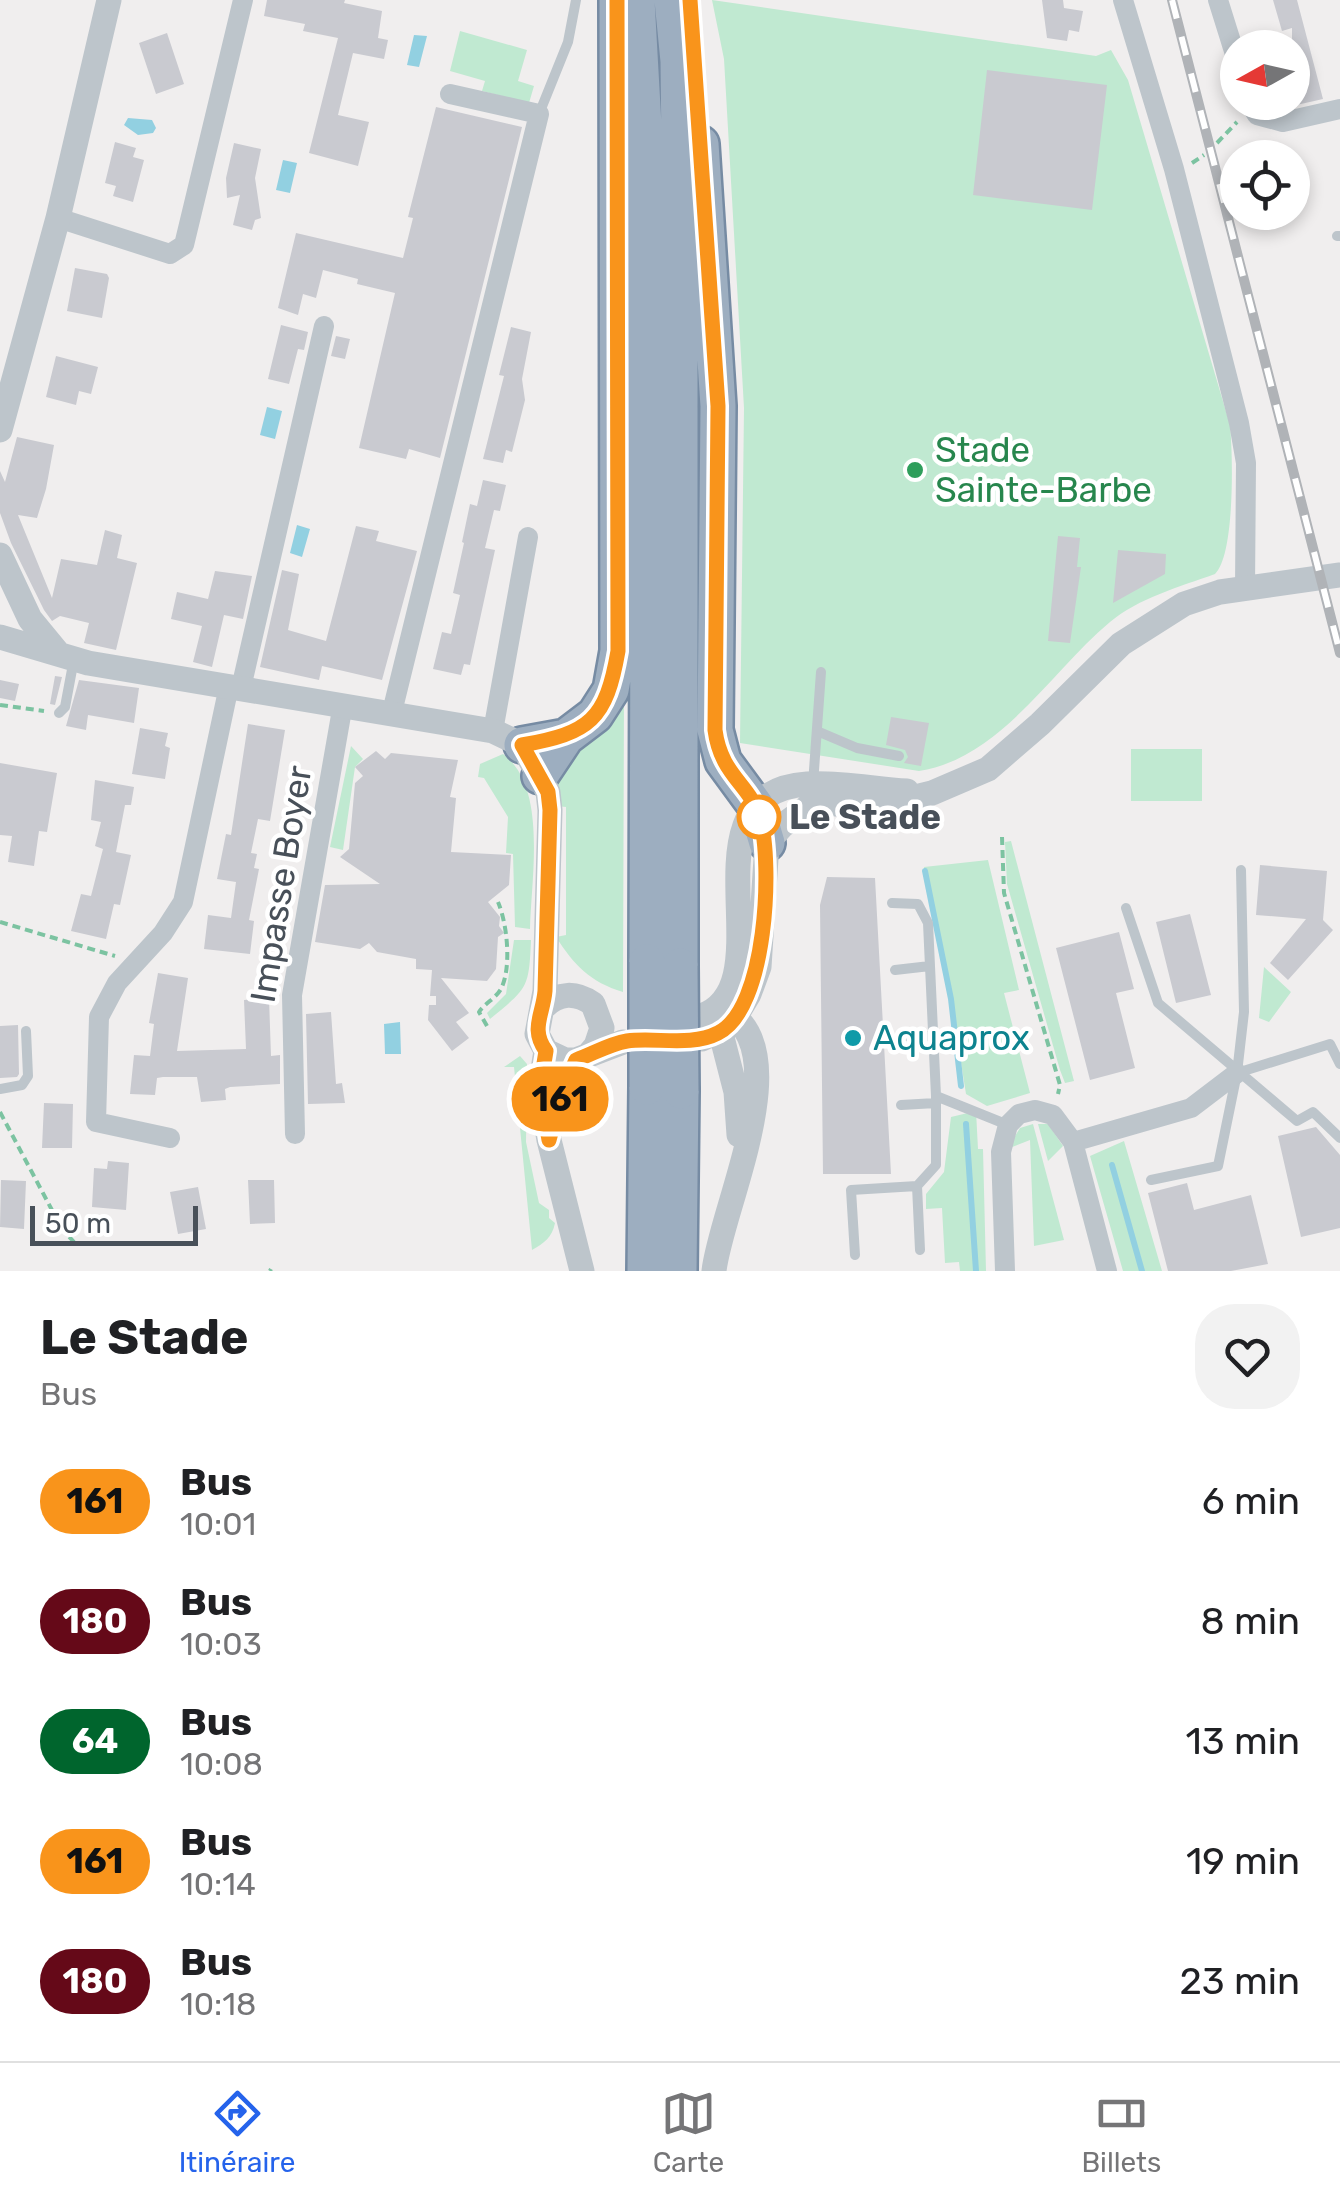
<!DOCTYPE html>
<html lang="fr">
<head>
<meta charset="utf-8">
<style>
	:root { --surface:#fff; --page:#f2f2f2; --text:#202124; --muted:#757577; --line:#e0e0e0; --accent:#2563eb }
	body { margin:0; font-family:Rubik,sans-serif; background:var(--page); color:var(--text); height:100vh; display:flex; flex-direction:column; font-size:38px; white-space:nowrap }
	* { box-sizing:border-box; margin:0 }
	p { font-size:32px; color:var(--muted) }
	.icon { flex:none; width:55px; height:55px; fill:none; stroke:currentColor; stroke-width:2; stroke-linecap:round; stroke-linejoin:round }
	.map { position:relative; height:1271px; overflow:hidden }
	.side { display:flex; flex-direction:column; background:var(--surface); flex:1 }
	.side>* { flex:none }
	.badge { padding:0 20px; border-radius:32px; font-size:35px; line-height:65px }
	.needle { width:65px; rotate:262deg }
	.fabs { position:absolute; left:1220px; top:30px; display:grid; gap:20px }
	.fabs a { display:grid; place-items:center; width:90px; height:90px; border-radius:50%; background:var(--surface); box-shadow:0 5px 15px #0003; font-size:50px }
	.scale { position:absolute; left:30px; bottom:25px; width:168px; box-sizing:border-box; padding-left:10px; border:5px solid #485059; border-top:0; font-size:28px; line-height:35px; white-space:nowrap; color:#485059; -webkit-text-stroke:8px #fff; paint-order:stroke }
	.map>.badge { position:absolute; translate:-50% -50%; box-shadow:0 0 0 5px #fff }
	.round { display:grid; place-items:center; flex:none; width:105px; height:105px; border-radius:40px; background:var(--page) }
	.head { display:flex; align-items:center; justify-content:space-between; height:170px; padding:0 40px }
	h1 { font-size:48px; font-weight:700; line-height:75px }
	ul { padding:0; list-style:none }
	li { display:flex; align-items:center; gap:30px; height:120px; padding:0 40px }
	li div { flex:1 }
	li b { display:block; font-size:38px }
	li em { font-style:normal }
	li .badge { min-width:110px; font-weight:700; text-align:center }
	.dock { display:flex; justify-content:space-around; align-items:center; height:140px; border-top:2px solid var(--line); background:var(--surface); font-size:28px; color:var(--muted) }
	.dock a { display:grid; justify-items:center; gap:5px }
	.dock .active { color:var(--accent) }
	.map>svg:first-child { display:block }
	.green { fill:#c0e9d1 }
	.water { fill:#92d0e1 }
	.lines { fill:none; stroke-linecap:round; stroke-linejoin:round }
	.stream { stroke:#92d0e1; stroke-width:6 }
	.building { fill:#c9cad0 }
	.trunk-casing { stroke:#768ba3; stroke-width:40 }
	.path { stroke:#7cc3a1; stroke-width:4; stroke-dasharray:8 5; stroke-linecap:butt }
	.service { stroke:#bdc5cb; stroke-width:10 }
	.minor { stroke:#bdc5cb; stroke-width:20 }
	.tertiary { stroke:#bdc5cb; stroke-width:25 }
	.trunk { stroke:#9daec0; stroke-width:35 }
	.rail-casing { stroke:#b0b3b7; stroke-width:10 }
	.rail { stroke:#fff; stroke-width:6; stroke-dasharray:19; stroke-linecap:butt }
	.trunk-bridge-casing { stroke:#768ba3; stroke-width:40; stroke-linecap:butt }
	.trunk-bridge { stroke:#9daec0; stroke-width:35 }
	.line-casing { stroke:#fff; stroke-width:22 }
	.line { stroke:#f9941b; stroke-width:15 }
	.leisure-dot { fill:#2e9e5b; stroke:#fff; stroke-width:4 }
	.stop-dot { fill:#fff; stroke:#f9941b; stroke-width:5 }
	.culture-dot { fill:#0f9aa8; stroke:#fff; stroke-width:4 }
	.labels { text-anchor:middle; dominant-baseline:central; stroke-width:9; stroke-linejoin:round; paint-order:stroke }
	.leisure-label { font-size:35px; fill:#27864d; stroke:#fff; text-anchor:start }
	.stop-label { font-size:35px; font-weight:bold; fill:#485059; stroke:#fff; text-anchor:start }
	.street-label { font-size:35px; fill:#485059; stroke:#fff }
	.culture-label { font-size:35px; fill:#0d838f; stroke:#fff; text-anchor:start }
</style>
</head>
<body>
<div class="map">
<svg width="1340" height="1271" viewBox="0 0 1340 1271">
	<rect width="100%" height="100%" fill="#f0eeee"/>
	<path class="green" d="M712,0L1096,56L1111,50L1128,80L1230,425C1233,455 1235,555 1215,574C1179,587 1139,598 1110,622C1050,672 1001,758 919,771L740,743L744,408L724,59Z
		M460,31L527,50L518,81L534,86L529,103L482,91L485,81L450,71Z
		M624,696L623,992C590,982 574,965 556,937L566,935V807L556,806L557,768Z
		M351,746L363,759L355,767L343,850L330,847Z
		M1131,749H1202V801H1131Z
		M503,754C548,787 531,878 530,929L515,927L513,854L506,853L508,817L484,778L478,777L480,764Z
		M1011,841L1074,1081L1065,1083L1060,1070L1007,884L1005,842Z
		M988,860L1019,990L1004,993L1030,1093L987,1106L966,1094L951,999L924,867Z
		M514,940H531C529,990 527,988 490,1019L487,1013L506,994Z
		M1264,967L1291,992L1269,1022L1259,1018Z
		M520,1056L527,1064L526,1142L539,1203L549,1210V1218L555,1223C552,1238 544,1243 532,1250L514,1067H504Z
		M976,1111L978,1149H983L986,1271H960L959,1262L945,1263L942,1208L926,1209V1194L944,1172L951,1117Z
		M1033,1124L1064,1240L1034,1246L1030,1140L1007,1149L1020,1128Z
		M1038,1124H1048L1063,1146L1048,1161Z
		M1124,1141L1162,1271H1123L1090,1156Z"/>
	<path class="water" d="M414,35L427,36L419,67L407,65Z
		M128,118L152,120L156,128L153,133L138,135L124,125Z
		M283,160L297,163L290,193L276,190Z
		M267,407L282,411L275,439L260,435Z
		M297,525L310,529L302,557L290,553Z
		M400,1022L401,1054H385L384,1024Z"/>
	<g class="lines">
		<path class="stream" d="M925,871L951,999L961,1086
			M966,1124L976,1271
			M1112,1165L1142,1271"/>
	</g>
	<path class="building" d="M267,0H345L344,3L382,11L378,38L388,40L384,59L353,53L338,115L369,122L358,166L309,153L338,38L303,31L305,24L264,16Z
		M1042,0H1063L1064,8L1083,11L1079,32L1069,30L1067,41L1047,38Z
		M1273,0H1297L1323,99L1292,106V28L1282,31Z
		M167,33L184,84L156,94L139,43Z
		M987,70L1107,85L1092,210L973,195Z
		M436,107L522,127L440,458L409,449L406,459L359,448L395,293L357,284L358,279L323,270L316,298L303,294L298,315L278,308L296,233L403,258L413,218L408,217Z
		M115,142L136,148L133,157L144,160L133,202L113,196L116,186L105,183Z
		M234,143L261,149L255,178L261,218L255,220L252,230L233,225L240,195L227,198L226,178Z
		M75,268L107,274L109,278L102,318L67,311Z
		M281,325L308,332L304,350L298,349L289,384L268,379Z
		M511,327L531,332L522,379L525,400L512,452L506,450L503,463L483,459L504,376L499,375Z
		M336,336L350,339L345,359L331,356Z
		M56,356L98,367L91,394L79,391L76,405L46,397Z
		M17,437L54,445L46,489L37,518L18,515L52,598L61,559L97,565L105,530L122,535L117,558L137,563L116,650L84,643L89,623L60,616L52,621L44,610L11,543L0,513V471L5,482Z
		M483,480L506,485L500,511L494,510L485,548L495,550L470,665L464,664L461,675L433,669L442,632L451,634L460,595L453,593L464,543L462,542L470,504L477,506Z
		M356,526L379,531L376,541L417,551L382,680L322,666L319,680L260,667L282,570L299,574L288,630L326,641Z
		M1058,536L1080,538L1077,567H1081L1070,643L1048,641Z
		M1118,550L1166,554L1165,574L1113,603Z
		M215,571L252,576L243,619L224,615L212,667L193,662L202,626L171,619L177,592L208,599Z
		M55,676L62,677L55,705L50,704Z
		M0,680L19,684L15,701L0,698Z
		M79,680L139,688L134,723L88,715L86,730L66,726Z
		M891,717L929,723L921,766L904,763L908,757L905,750L886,745Z
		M248,724L285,730L270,821L258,819L251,853L257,854L254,868L259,869L249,920L254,921L250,954L204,949L208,915L231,918L236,882L217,879L226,834L231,835Z
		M140,728L168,733L165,746L170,748L165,779L132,774Z
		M376,751L385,759L391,753L458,760L450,797L456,798L451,852L511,855L509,885L488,902L500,917L499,926L504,933L498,937L496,969L487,981L441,978L469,1013L456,1022L469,1038L452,1051L428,1020L429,1005H436V996H430L432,970L416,969V959L377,952L369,943L360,949L315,942L325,885L380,884L340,857L349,849L355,783L363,776L355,767Z
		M0,763L57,773L47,832L39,831L34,866L8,862L12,836L0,835Z
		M95,780L134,787L131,805H125L116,852L131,855L120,905L114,904L106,939L71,931L81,894L91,896L103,849L95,846L101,822L91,820Z
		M1260,865L1327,871L1323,920L1333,930L1288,980L1270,963L1306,919L1256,915Z
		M827,877L875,878L891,1174H823L820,905Z
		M1190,914L1211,995L1176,1003L1156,922Z
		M1119,932L1134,989L1116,993L1135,1068L1090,1080L1056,948Z
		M158,973L188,978L177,1051L246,1049L244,1000L269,998L271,1056L280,1055V1084L230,1087L225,1089L226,1100L201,1102L197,1077H163L157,1078L155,1095L130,1094L134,1055L150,1056L154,1024L149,1023Z
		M331,1012L336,1084L342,1083L345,1103L308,1104L306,1014Z
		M18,1025L19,1074L17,1077L0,1078V1026Z
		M44,1103L73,1104L72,1148H42Z
		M1316,1127L1340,1155V1228L1301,1237L1278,1136Z
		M108,1161L129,1163L126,1210L92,1207L94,1168L107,1169Z
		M1,1180L26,1181L24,1229L0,1227Z
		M248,1180H274L275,1223L250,1224Z
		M1187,1183L1194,1210L1251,1195L1268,1264L1231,1271H1168L1148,1193Z
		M198,1187L206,1229L178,1234L170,1192Z"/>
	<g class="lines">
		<g class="trunk-casing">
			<path id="trunk" d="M637,0L649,215L647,962
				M672,0L678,61L680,233V966
				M701,144L718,406L715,730L723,761L756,806L767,843
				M522,745L566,737
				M540,776L566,737L595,715L611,690L618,651L617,0
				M645,1271L647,1087
				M679,1271L681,1091"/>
		</g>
		<path class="path" d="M1217,143L1237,122
			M1192,163L1204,155
			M0,705L44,711
			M1002,837L1004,893L1060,1085L1058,1094
			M0,922L115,956
			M487,1026L479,1012C485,1003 496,998 501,989C512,967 507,923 498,902
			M0,1112L62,1229L74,1242
			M270,1271L271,1269"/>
		<path class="service" d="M539,114L568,42L576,0
			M1337,236H1340
			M59,713L65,707L74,659
			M817,731L857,748L899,756
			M813,784L821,672
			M892,903L918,904L928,923L936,1096L1008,1125
			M1126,908L1158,1003L1297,1121L1313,1112L1340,1138
			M895,970L930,966
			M899,1036H933
			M1237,1073L1330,1044L1340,1064
			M0,1089L22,1085L28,1076L26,1031
			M901,1105L936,1103
			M1151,1180L1218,1166L1237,1073L1244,1012L1241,870
			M920,1250L917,1186L936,1165V1096
			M855,1255L851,1190L917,1186"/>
		<path class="minor" d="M1123,0L1174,169L1239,423L1246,463L1245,588
			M1218,0L1238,64
			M1249,102L1257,115L1283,122L1340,109
			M58,218L170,254L184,245L243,0
			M241,688L324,326
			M392,712L539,114L450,94
			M493,731L528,537
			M295,1134L292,995L343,704
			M170,1138L96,1122L99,1017L117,983L163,933L183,902L229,686
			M1073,1142L1191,1108L1237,1073
			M1005,1271L1001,1152L1008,1125L1019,1114L1035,1110L1053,1115L1073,1142L1107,1271"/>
		<path class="tertiary" d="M0,430L58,218L109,0
			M0,555L30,619L58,653
			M0,637L88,663L493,731L522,745L548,792L550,810L545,991L537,1034L546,1051L565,1060H576L623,1042
			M544,1007C559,992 576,992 593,1004L602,1028L596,1046L590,1053
			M701,1016C790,986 675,793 807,784C839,782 874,789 907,791
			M717,1018L736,1092L739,1135
			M702,1039L730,1026L749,994L759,967L767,843L782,826L809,806L823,803L875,807L932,793L988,769L1040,724L1121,644L1184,604L1220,592L1340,575
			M546,1051L540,1088L549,1140L582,1271
			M551,1130L562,1092L576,1060
			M714,1271C720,1211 799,1051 726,1011"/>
		<use href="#trunk" class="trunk"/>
		<g class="rail-casing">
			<path id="rail" d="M1172,0L1340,653"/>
		</g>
		<use href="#rail" class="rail"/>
		<g class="trunk-bridge-casing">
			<path id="trunk-bridge" d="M680,966L681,1091
				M647,1087V962"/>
		</g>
		<use href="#trunk-bridge" class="trunk-bridge"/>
	</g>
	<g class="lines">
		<g class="line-casing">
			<path id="line" d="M617,0L618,651C606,720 590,733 522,745L548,792L550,810L545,991C543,1015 530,1029 546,1051L540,1088L549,1140L562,1092L576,1060C593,1054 609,1044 627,1041C655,1037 691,1047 718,1033C767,1009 773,864 760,818C750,784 721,776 715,730L718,406L690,0"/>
		</g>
		<use href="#line" class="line"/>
	</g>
	<circle class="leisure-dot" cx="915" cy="470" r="10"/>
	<circle class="stop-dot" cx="759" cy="817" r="20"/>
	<circle class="culture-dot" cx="853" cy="1038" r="10"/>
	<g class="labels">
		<g class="leisure-label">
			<text x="935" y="450">Stade<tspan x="935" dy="40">Sainte-Barbe</tspan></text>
		</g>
		<g class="stop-label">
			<text x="789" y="817">Le Stade</text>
		</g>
		<g class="street-label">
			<text transform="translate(281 884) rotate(-81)">Impasse Boyer</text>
		</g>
		<g class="culture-label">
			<text x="873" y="1038">Aquaprox</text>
		</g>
	</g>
</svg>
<div class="fabs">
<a><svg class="needle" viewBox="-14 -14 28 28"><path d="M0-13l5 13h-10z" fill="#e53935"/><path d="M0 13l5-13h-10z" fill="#757577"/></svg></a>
<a><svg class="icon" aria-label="locate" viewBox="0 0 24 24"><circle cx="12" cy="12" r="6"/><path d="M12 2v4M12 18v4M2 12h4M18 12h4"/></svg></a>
</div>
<div class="scale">50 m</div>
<b class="badge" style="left:560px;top:1099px;background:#f9941b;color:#111">161</b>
</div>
<section class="side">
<div class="head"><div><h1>Le Stade</h1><p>Bus</p></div><a class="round"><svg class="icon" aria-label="heart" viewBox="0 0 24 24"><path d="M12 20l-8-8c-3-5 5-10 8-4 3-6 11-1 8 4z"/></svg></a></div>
<ul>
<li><span class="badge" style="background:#f9941b;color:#111">161</span><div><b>Bus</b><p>10:01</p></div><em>6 min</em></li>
<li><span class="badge" style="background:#650918;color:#fff">180</span><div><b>Bus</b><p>10:03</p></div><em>8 min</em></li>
<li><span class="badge" style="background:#00652d;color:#fff">64</span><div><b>Bus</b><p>10:08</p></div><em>13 min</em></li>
<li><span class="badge" style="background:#f9941b;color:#111">161</span><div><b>Bus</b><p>10:14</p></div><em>19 min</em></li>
<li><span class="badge" style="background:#650918;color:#fff">180</span><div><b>Bus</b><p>10:18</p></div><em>23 min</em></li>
</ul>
</section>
<nav class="dock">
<a class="active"><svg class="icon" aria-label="directions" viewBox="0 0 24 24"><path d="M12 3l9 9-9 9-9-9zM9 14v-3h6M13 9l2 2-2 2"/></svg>Itinéraire</a>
<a><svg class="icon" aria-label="map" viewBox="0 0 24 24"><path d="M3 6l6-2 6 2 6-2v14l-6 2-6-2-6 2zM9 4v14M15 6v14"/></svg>Carte</a>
<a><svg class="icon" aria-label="tickets" viewBox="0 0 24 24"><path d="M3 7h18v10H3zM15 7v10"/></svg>Billets</a>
</nav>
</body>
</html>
